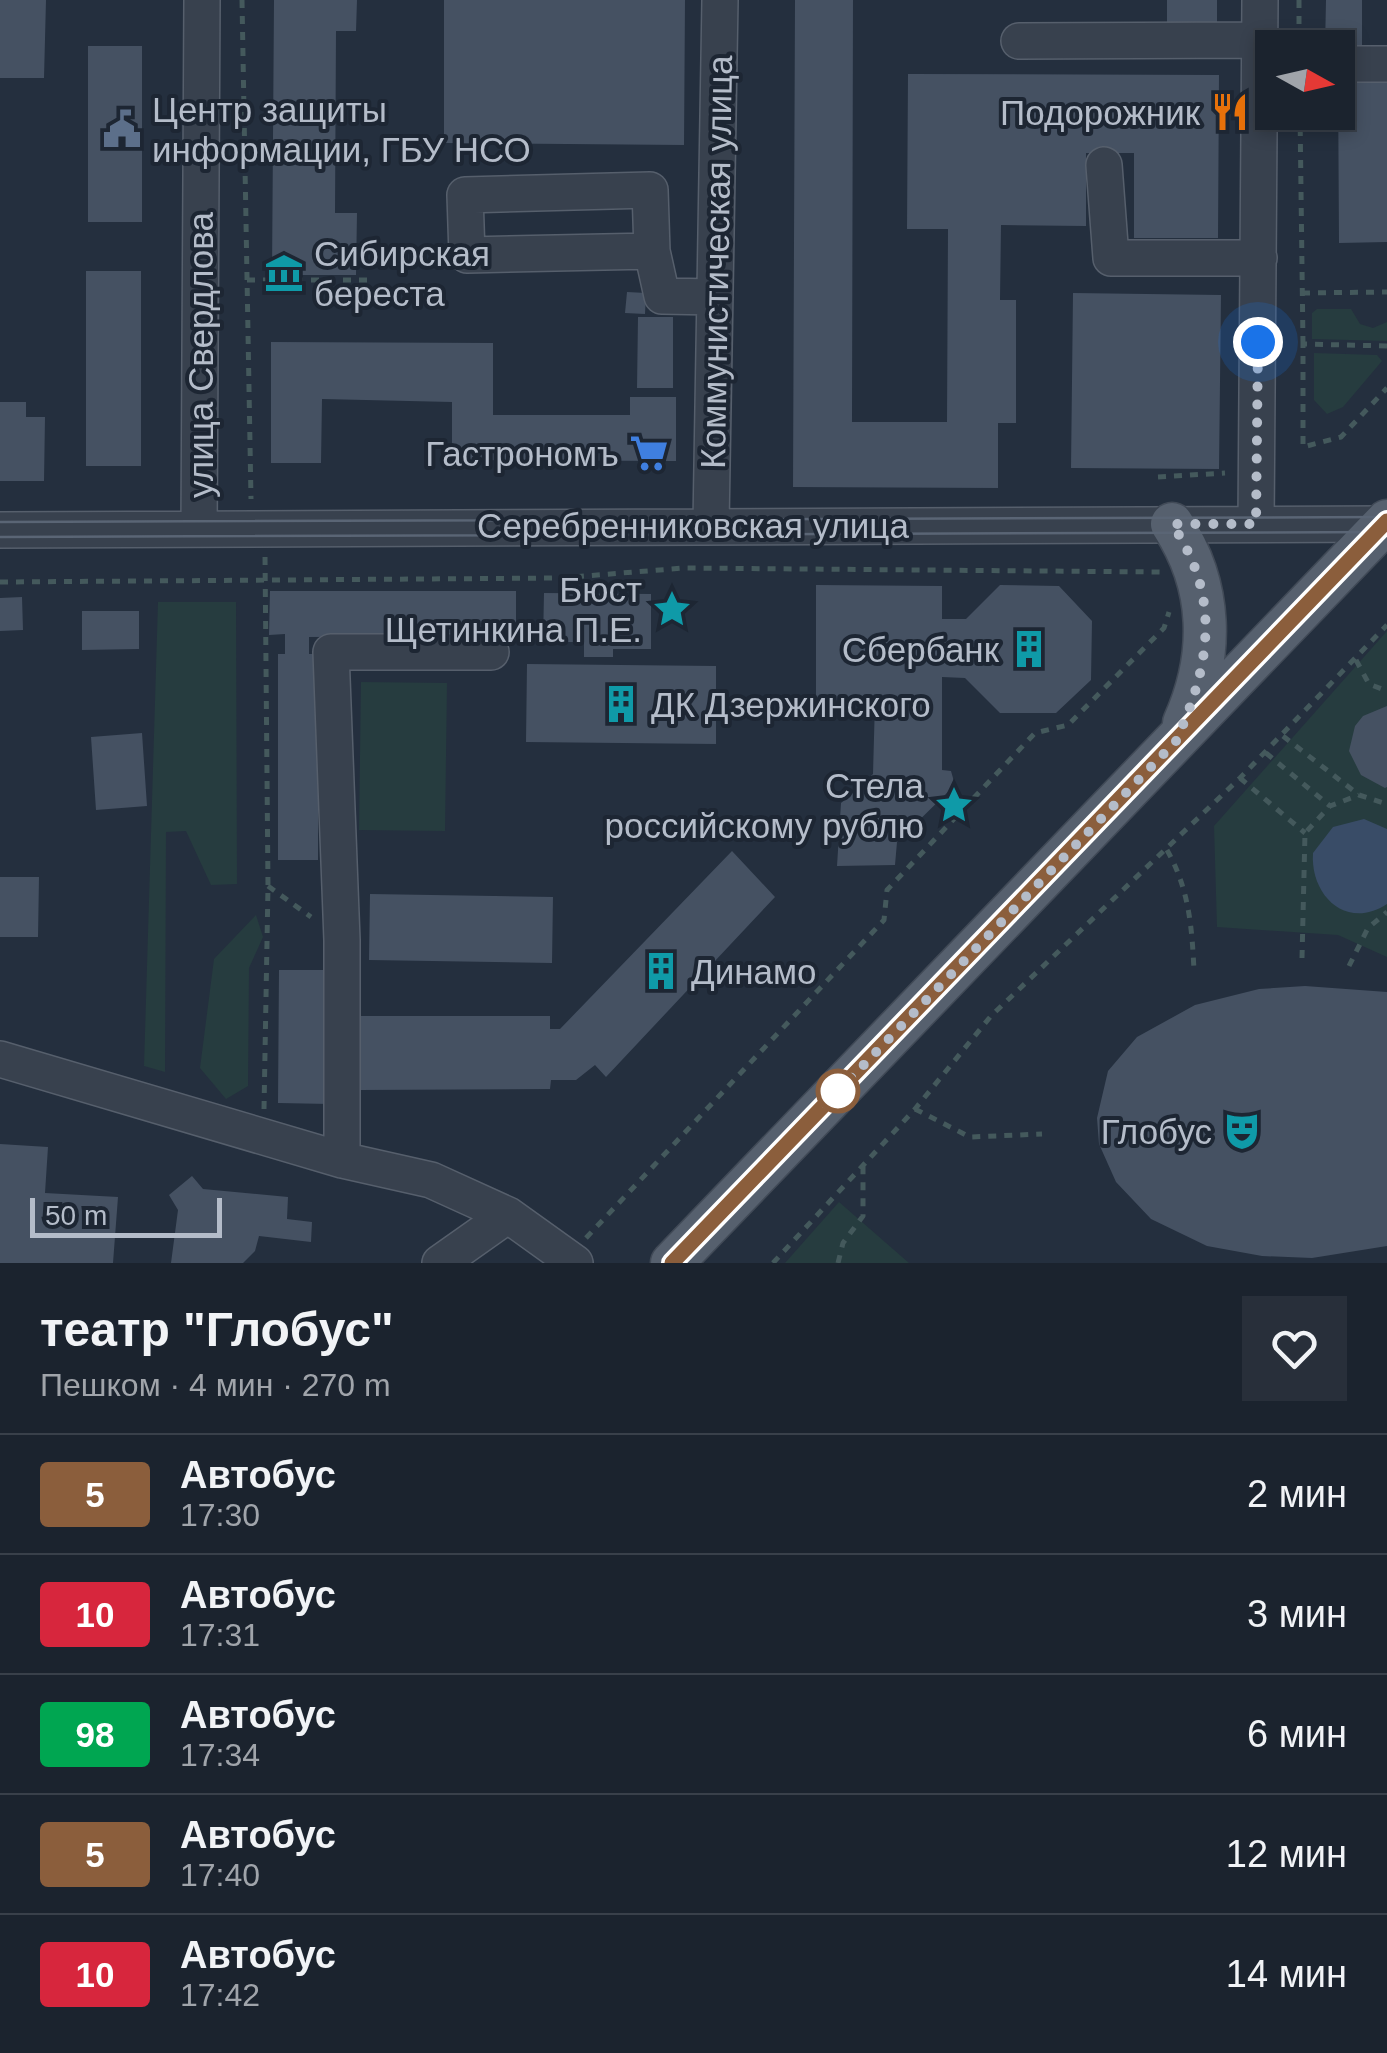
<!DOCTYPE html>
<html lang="ru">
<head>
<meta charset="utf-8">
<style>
	:root { --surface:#1b232e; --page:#282f3a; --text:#f1f3f6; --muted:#a0a4aa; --line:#39404a }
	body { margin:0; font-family:Helvetica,sans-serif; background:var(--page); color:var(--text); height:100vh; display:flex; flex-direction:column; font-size:38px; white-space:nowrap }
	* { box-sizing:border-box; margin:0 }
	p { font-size:32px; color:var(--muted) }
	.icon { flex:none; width:55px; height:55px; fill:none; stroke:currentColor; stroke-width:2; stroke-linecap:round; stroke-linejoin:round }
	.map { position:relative; height:1263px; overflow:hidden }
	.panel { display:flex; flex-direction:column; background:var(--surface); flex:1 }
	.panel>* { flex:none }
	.badge { padding:0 20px; border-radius:8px; font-size:35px; line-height:65px }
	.needle { width:65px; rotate:98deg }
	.tools { position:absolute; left:1255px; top:30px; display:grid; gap:20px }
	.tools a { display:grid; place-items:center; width:100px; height:100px; border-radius:0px; background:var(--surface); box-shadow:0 5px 15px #0003,0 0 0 2px var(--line); font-size:50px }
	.scale { position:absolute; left:30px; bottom:25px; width:192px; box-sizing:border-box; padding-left:10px; border:5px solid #b4bcc9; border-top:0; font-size:28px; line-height:35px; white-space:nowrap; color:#b4bcc9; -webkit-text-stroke:8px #1d2633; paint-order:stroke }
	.you { position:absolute; width:50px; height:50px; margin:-25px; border:8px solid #fff; border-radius:50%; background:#1a73e8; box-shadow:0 0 0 15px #1a73e833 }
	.map>.badge { position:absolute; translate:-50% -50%; box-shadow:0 0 0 5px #fff }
	.round { display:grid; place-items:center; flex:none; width:105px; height:105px; border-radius:0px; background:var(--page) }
	.summary { display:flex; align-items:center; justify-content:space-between; height:170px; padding:0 40px }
	h1 { font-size:48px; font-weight:800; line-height:75px }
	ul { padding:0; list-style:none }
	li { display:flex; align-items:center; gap:30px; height:120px; padding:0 40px; border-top:2px solid var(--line) }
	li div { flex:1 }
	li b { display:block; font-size:38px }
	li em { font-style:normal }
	li .badge { min-width:110px; font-weight:700; text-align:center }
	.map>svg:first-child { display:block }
	.green { fill:#263c3f }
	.water { fill:#394c67 }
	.building { fill:#455162 }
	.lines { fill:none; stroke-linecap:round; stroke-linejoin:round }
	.minor-casing { stroke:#565f6c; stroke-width:38 }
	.major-casing { stroke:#414a57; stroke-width:45 }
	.path { stroke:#44595c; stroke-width:5; stroke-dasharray:8 8; stroke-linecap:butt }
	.minor { stroke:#38414e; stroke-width:35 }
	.major { stroke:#56606e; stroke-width:42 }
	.tram { stroke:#5a6575; stroke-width:2.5 }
	.line-casing { stroke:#fff; stroke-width:22 }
	.line { stroke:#8b5e3c; stroke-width:15 }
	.walk { stroke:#b4bcc9; stroke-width:10; stroke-dasharray:0 18 }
	.stop-dot { fill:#fff; stroke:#8b5e3c; stroke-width:5 }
	.labels { text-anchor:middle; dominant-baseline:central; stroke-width:8; stroke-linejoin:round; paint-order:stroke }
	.poi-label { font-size:35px; fill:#b4bcc9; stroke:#1d2633; text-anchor:end }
	.street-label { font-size:35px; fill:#b4bcc9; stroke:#1d2633 }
</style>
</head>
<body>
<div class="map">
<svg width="1387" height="1263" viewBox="0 0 1387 1263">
	<rect width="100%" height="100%" fill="#242f3e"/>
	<path class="green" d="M1317,309H1351L1360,324L1373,328L1387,322V341L1312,339V313Z
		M1314,353L1377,355L1382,361L1343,407L1327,414L1314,400Z
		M158,602H236L237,884L211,885L186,831L166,832L165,1072L144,1066Z
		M1387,631V957L1338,935L1217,927L1214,826Z
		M361,682L447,683L445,831L359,830Z
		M256,915L263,937L249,968L248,1086L226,1099L200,1068L214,959Z
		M839,1202L909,1263H785Z"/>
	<path class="water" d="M1364,819L1387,829V904C1346,931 1310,895 1313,853L1333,827Z"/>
	<path class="building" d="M0,0H46L44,78H0Z
		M274,0H357L356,31H336L335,213H357L356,275H272Z
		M444,0H685L684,145L444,143Z
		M795,0H853L852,422H947L948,229H907L908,74L1219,75L1218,238H1134V153H1086V226L1001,225L1000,300H1016V423H998V488L793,487Z
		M1167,0H1217V26H1167Z
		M1326,0H1362V54L1325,48Z
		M88,46H142V222H88Z
		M1387,73V242L1339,243L1338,74Z
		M86,271H141V466H86Z
		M627,292L646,293L645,314L625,313Z
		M1073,293L1221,295L1219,469L1071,468Z
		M638,317H673V388H637Z
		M271,342L493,343V415H630V397H676V461L452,460V402L322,399L321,463H271Z
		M0,402H26V417H45L44,481H0Z
		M816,585L942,586V619H966L1000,585L1059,586L1092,621L1091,680L1056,713H1000L965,678L942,677V770L951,771L955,785L897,842L895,865L837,866L841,803L873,774L875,701L816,700Z
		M270,591H516V636L309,637V654H318V860H278V654H285V634L269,635Z
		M544,593L651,594V649H613V657H584V642H543Z
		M22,597L23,630L0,631V598Z
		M82,611H139V649L82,650Z
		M527,664L716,666V744L526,742Z
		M1387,706V787L1385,788L1361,775L1349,751L1355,726L1363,716Z
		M142,733L147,806L96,810L91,737Z
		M732,851L775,897L606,1077L595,1065L576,1080H551L550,1089L359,1090V1016H550V1029H560Z
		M0,877H39L38,937H0Z
		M370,894L553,897L552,963L369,960Z
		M279,970H331L330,1104L278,1103Z
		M1305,986L1387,992V1246L1312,1258L1262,1256L1207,1246L1151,1219L1116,1182L1099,1144L1097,1118L1108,1071L1137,1037L1195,1005L1259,989Z
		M0,1144L48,1147L45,1193L118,1197L113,1263H0Z
		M192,1176L203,1189L288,1197L287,1219L312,1222L311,1242L259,1236L255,1251L243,1263H171L178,1210L169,1195Z"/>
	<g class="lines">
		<g class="minor-casing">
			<path id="minor" d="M1019,41L1259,40
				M1338,64H1387
				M1104,165L1111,258H1259
				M652,251L467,255L465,195L650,190L652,251L662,296L715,297
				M711,524L720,0
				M1256,524L1260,0
				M199,529L202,0
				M0,530L1387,524
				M0,1059L342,1160L431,1180L508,1215L575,1263
				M342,1160V940L331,652H491
				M440,1263L508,1215"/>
		</g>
		<g class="major-casing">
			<path id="major" d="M1172,524C1213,586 1214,656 1184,723
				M672,1263L1387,521"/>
		</g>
		<path class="path" d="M242,0L251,499
			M1299,0V48
			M1300,112L1303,344
			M247,280H373
			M1302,293L1387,292
			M1387,346L1303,344V447L1341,437L1387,388
			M1158,477L1225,473
			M0,582L560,578L684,568L1161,572
			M1356,660L1369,684L1387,691
			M1283,736L1359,795L1387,804
			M1266,753L1330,806
			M1240,778L1305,833
			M1167,850C1189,889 1192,927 1194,971
			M268,886L311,917
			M1302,958L1305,833L1330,806L1359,795
			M1349,966L1368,928L1387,912
			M264,1109L268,886L265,555
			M915,1109L970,1137L1042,1134
			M586,1238L884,920L887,890L1035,733L1068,725L1164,628L1169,612
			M773,1263L915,1109L991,1016L1240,778L1387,625
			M838,1263L843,1243L863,1216V1165"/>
		<use href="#minor" class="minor"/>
		<use href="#major" class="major"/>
		<path class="tram" d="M0,522L1387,517
			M0,537L1387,532"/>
	</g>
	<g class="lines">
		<g class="line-casing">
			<path id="line" d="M672,1263L1387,521"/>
		</g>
		<use href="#line" class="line"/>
		<path class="walk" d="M838,1091L826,1104L1176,741C1210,666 1222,598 1172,524H1256L1258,342"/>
	</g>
	<defs>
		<g id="restaurant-bare" transform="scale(3)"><path d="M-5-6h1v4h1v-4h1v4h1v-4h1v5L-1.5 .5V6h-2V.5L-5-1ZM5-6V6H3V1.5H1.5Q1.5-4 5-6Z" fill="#e8710a" stroke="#1d2633" stroke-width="2.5" paint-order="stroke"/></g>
		<g id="civic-bare" transform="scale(3)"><path d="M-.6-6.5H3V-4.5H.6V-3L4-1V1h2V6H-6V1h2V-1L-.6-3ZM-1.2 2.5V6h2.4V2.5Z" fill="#5c6f8a" stroke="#1d2633" stroke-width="2.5" paint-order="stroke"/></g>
		<g id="museum-bare" transform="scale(3)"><path d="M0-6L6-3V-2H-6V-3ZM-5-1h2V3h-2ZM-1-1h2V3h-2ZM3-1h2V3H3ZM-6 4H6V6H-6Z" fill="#0f9aa8" stroke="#1d2633" stroke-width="2.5" paint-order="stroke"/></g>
		<g id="supermarket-bare" transform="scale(3)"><path d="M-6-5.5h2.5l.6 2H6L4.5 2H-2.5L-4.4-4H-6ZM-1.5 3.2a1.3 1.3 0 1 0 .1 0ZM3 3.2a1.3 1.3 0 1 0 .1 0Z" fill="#3f7fe0" stroke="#1d2633" stroke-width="2.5" paint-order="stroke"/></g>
		<g id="sight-bare" transform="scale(3)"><path d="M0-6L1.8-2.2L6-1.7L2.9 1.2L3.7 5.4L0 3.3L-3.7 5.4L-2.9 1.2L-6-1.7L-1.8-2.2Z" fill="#0f9aa8" stroke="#1d2633" stroke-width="2.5" paint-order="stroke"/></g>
		<g id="building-bare" transform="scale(3)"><path d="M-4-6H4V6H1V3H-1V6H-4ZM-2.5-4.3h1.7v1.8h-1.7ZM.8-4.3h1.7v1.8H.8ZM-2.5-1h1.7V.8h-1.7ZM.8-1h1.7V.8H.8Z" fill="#0f9aa8" stroke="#1d2633" stroke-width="2.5" paint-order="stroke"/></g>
		<g id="theatre-bare" transform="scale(3)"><path d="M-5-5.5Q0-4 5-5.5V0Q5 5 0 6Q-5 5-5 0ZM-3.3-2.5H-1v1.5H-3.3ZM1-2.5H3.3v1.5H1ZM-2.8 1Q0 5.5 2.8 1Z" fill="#0f9aa8" stroke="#1d2633" stroke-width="2.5" paint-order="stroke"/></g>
	</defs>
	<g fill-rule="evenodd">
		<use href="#restaurant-bare" x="1230" y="112"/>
		<use href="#civic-bare" x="122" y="129"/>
		<use href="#museum-bare" x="284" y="273"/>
		<use href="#supermarket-bare" x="649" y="453"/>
		<use href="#sight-bare" x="672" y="609"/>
		<use href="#building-bare" x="1029" y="649"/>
		<use href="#building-bare" x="621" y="704"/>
		<use href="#sight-bare" x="954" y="805"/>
		<use href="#building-bare" x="661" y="971"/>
		<use href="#theatre-bare" x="1242" y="1131"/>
	</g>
	<circle class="stop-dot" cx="838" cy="1091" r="20"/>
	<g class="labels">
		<g class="poi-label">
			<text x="152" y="109" text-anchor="start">Центр защиты<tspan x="152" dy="40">информации, ГБУ НСО</tspan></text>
			<text x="1200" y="112">Подорожник</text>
			<text x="314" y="253" text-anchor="start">Сибирская<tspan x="314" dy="40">береста</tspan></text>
			<text x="619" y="453">Гастрономъ</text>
			<text x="642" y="589">Бюст<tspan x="642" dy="40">Щетинкина П.Е.</tspan></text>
			<text x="999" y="649">Сбербанк</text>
			<text x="651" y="704" text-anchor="start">ДК Дзержинского</text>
			<text x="924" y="785">Стела<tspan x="924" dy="40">российскому рублю</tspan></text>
			<text x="691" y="971" text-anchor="start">Динамо</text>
			<text x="1212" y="1131">Глобус</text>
		</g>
		<g class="street-label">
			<text transform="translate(716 262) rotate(-89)">Коммунистическая улица</text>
			<text transform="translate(200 355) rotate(-90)">улица Свердлова</text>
			<text x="693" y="525">Серебренниковская улица</text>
		</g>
	</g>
</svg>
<div class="tools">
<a><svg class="needle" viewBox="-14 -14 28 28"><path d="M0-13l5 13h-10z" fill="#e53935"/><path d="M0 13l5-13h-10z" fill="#a0a4aa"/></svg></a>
</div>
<div class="scale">50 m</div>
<div class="you" style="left:1258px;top:342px"></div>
</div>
<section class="panel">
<div class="summary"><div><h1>театр &quot;Глобус&quot;</h1><p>Пешком · 4 мин · 270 m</p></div><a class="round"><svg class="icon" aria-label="heart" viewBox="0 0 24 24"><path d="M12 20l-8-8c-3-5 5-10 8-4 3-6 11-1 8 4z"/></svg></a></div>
<ul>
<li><span class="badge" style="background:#8b5e3c;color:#fff">5</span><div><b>Автобус</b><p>17:30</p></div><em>2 мин</em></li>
<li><span class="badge" style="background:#d7263d;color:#fff">10</span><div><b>Автобус</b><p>17:31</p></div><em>3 мин</em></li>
<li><span class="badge" style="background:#00a651;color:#fff">98</span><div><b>Автобус</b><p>17:34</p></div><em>6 мин</em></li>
<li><span class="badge" style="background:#8b5e3c;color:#fff">5</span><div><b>Автобус</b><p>17:40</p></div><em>12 мин</em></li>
<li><span class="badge" style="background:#d7263d;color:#fff">10</span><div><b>Автобус</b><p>17:42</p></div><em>14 мин</em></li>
</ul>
</section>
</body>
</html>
